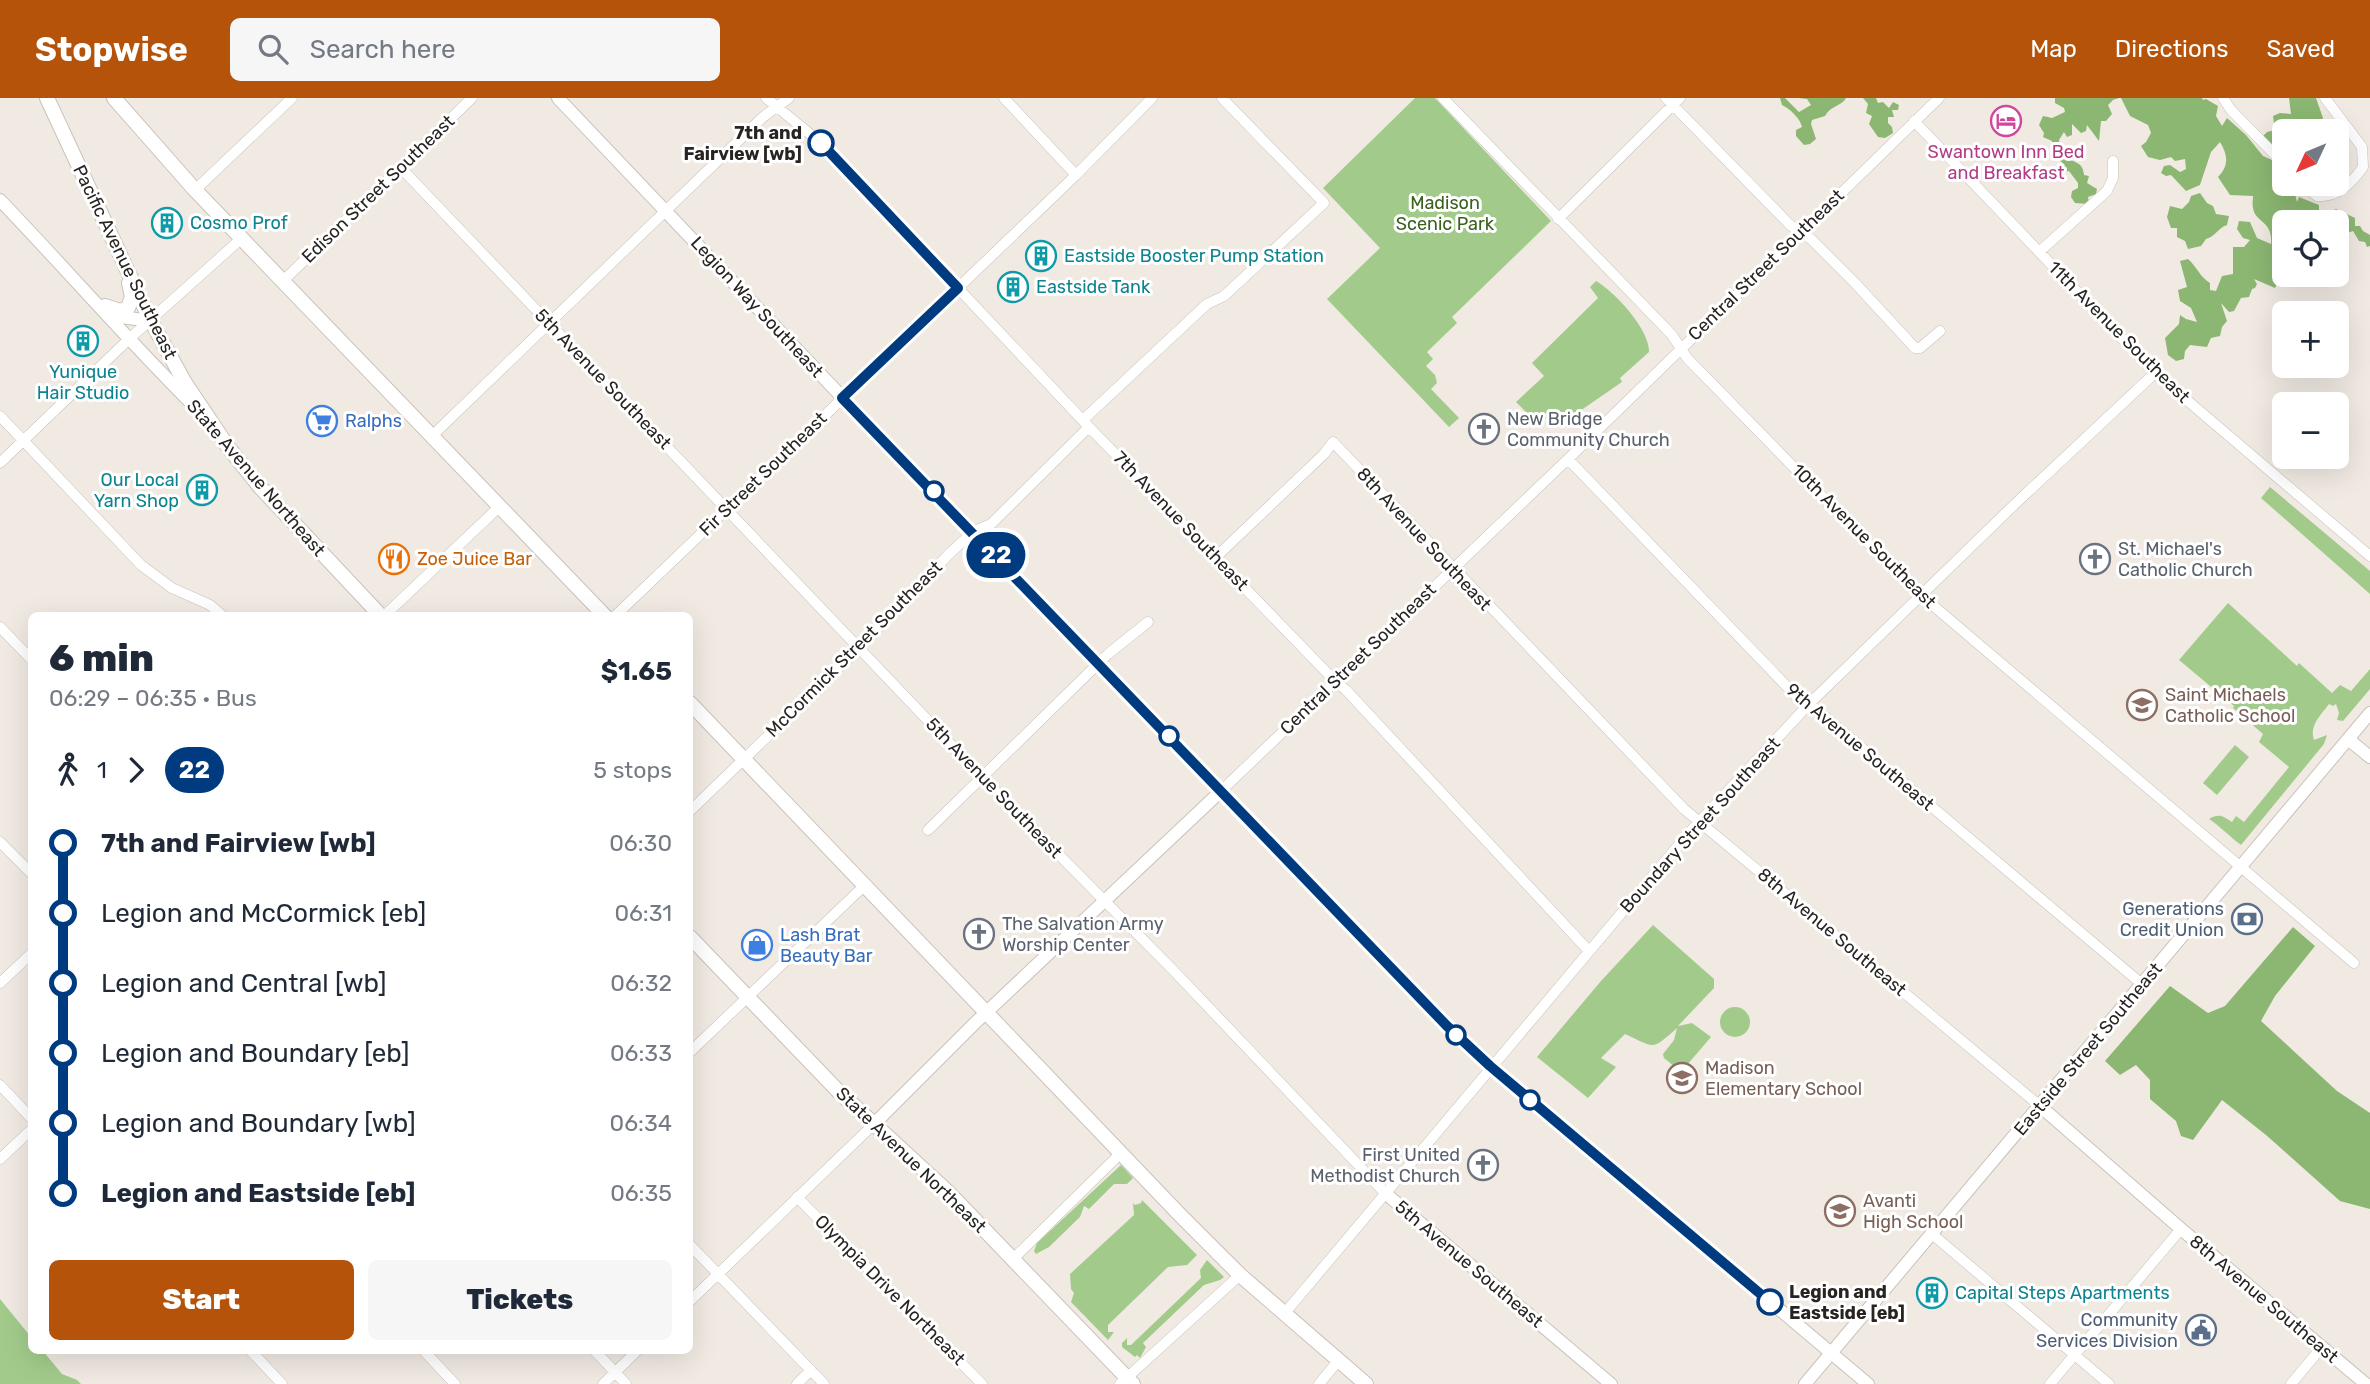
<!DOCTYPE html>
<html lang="en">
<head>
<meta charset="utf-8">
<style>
	:root { --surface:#fff; --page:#f6f6f7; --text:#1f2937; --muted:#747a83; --accent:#b45309 }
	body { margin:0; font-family:Rubik,sans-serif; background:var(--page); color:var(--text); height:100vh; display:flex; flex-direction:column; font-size:26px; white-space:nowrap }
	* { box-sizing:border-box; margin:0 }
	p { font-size:23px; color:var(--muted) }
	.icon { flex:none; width:38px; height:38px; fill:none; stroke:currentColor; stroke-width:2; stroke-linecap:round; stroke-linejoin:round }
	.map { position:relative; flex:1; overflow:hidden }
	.panel { position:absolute; left:28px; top:514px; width:665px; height:742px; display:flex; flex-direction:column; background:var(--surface); border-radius:10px; box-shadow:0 7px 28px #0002 }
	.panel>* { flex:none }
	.badge { padding:0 14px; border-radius:23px; font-size:24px; line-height:46px }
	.needle { width:46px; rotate:226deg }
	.tools { position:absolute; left:2272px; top:21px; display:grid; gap:14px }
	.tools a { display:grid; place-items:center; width:77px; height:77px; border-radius:10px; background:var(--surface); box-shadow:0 7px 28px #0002; font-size:35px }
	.map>.badge { position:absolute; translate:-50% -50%; box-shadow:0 0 0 4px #fff }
	.legs { display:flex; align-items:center; gap:10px; height:77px; padding:0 21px; font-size:23px }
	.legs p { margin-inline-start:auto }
	.overview { display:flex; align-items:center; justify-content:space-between; height:119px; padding:0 21px }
	h1 { font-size:38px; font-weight:800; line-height:52px }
	.primary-button { display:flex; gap:14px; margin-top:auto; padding:14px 21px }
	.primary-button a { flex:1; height:80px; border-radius:10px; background:var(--accent); color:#fff; font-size:28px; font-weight:800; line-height:80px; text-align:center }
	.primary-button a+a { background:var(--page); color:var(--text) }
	ul { padding:0 21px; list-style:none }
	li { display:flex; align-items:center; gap:24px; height:70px; font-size:26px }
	li i { display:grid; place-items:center; width:10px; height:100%; margin:0 9px; background:currentColor }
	li i::after { content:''; width:18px; height:18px; margin:-9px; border:5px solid; border-radius:50%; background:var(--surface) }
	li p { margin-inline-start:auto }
	li:first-child i { background:linear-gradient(#0000 50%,currentColor 0) }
	li:last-child i { background:linear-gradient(currentColor 50%,#0000 0) }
	header { display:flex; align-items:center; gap:42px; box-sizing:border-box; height:98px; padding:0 35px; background:var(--accent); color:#fff }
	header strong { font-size:33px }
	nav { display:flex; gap:38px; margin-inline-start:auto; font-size:24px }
	.search { width:490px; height:63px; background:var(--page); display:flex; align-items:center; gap:18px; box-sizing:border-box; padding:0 24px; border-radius:10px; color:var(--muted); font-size:26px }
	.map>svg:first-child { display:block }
	.green { fill:#a2cb8b }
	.forest { fill:#8bb772 }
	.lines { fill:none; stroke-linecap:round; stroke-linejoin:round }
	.minor-casing { stroke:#c8c2bb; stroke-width:11 }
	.tertiary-casing { stroke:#c8c2bb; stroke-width:14 }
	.primary-casing { stroke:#c8c2bb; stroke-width:16 }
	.minor { stroke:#fff; stroke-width:10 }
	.tertiary { stroke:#fff; stroke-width:12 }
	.primary { stroke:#fff; stroke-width:14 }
	.line-1-casing { stroke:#fff; stroke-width:16 }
	.line-1 { stroke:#003b80; stroke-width:10 }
	.stop-1-dot { fill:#fff; stroke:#003b80; stroke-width:3.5 }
	.labels { text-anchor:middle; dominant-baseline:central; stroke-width:6; stroke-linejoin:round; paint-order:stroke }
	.stop-label { font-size:18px; font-weight:bold; fill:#272422; stroke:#fff; text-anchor:end }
	.hotel-label { font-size:18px; fill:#b23c85; stroke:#fff }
	.street-label { font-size:18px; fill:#272422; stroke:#fff }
	.park-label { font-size:18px; fill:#3a621d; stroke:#fff }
	.culture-label { font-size:18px; fill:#0d838f; stroke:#fff; text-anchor:start }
	.worship-label { font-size:18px; fill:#5b616d; stroke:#fff; text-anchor:start }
	.shop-label { font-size:18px; fill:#366cbe; stroke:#fff; text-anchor:start }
	.food-label { font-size:18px; fill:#c56008; stroke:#fff; text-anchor:start }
	.education-label { font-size:18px; fill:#785e54; stroke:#fff; text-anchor:start }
	.service-label { font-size:18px; fill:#4e5e75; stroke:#fff; text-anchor:end }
</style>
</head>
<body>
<header>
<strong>Stopwise</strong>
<div class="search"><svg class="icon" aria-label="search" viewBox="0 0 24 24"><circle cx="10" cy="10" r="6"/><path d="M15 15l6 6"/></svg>Search here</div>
<nav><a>Map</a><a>Directions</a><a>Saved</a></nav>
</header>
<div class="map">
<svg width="2370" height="1286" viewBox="0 0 2370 1286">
	<rect width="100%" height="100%" fill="#f1eae3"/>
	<path class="green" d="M1415,0H1435L1551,123L1452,219L1457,225L1427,254L1433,261L1426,268L1435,277L1437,285L1431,291L1459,320L1449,329L1327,201L1380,150L1323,90Z
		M1596,183C1615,194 1650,232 1649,254L1620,280L1622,284L1577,315L1564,320L1555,311L1539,327L1516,304L1544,278L1532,265L1598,200L1590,189Z
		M2270,389L2370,473V496L2261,400Z
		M2228,505L2297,568L2299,565L2332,595L2340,587L2351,593L2370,571V591L2343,623L2337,622L2339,615L2336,606L2333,608L2329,606C2320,618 2309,628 2314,642L2327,637L2324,646L2241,747C2230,739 2221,729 2209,721C2219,715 2223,718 2232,724L2236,718L2244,724L2289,669L2259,644L2263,636L2233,610L2234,608L2179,562Z
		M2235,647L2249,659L2217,697L2203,685Z
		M1653,827L1714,881V890L1678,928L1692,925L1711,939L1681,974L1664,960L1663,956L1674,942L1677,930C1651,953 1656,950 1625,936L1601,960L1616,969L1588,1000L1537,959L1601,883Z
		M1720 924a15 15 0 1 1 30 0a15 15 0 1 1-30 0Z
		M1121,1067L1133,1080L1127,1086H1114L1089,1111L1084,1108L1080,1119L1049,1149L1036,1156L1034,1153L1037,1145Z
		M1142,1102L1197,1157L1187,1167L1168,1169L1108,1227V1234H1114L1108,1242L1071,1204L1074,1195L1071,1191L1070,1176L1134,1117L1133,1105L1135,1107L1141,1105Z
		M1207,1162L1224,1179L1220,1182L1204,1187L1143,1245L1146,1249L1140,1260L1137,1257L1135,1259L1122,1249V1245L1127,1240V1247H1131L1201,1180L1200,1172Z
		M0,1201L31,1239L32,1253H43L62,1276L77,1282L81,1286H0Z"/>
	<path class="forest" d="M1780,0H1785L1799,14L1811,7L1807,1L1798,0H1846C1842,8 1830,8 1825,18L1812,22L1811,26L1816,41L1810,46L1804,47L1796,38V32L1802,29C1800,20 1790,11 1782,7Z
		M1863,0H1876L1878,5L1883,4L1889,10L1893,4L1899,7L1898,12H1892L1894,19H1888V25L1892,29L1893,35L1885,40L1878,39L1869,26L1872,18L1866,15L1868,6Z
		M2055,0H2119L2113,2L2108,7L2112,16L2106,23H2101L2099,43L2087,27L2086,33L2081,35L2072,26V37L2067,39L2064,34L2059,42C2060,46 2060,50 2062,53C2069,67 2083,60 2084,77L2089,78L2087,85L2097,91L2096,96L2088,99L2089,106L2075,105L2071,99L2072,93L2078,90V85L2069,73L2060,76L2054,73L2055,70H2063L2065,67L2052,56V43L2043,39L2044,35L2039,27L2043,18L2052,20L2065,14L2064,10L2055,5Z
		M2121,0H2202L2203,2L2206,1L2218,8L2216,18L2222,28L2227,20L2246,37L2263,58L2272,62L2279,76L2284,80V86L2294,92L2297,104L2299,99L2319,107V114L2328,116L2336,111L2355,120V128H2360L2363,133L2370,137V148L2367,149L2365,144L2359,143L2353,133L2345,136L2336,134V124H2284V177H2301V181L2295,185L2288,182L2277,185L2275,190L2254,181L2257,186L2255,190L2252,191L2249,199L2241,200L2234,213L2229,214L2221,205L2227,223L2222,229L2220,238L2211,240L2207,249L2190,247L2185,253L2184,261L2176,263L2168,257L2165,240L2179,226L2180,217L2186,221L2197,224L2191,210L2180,203L2178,192L2187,189L2180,163L2188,161C2197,169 2200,179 2210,185V192L2216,193L2222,178L2233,176V149H2244L2250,142L2243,140L2237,131L2239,123L2250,124L2257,140L2271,146C2273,122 2255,125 2253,110C2252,106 2253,102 2253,98L2230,97L2218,79C2229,68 2228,57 2220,44L2211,54L2200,87L2186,93L2171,77L2166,78L2161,75L2164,68L2170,67L2180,74L2186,71L2185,61L2175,63L2171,59L2160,62L2148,59L2141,48L2146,44L2151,35L2148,27L2130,18Z
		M2289,0H2316L2323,20L2318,33H2284V49L2279,53L2263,38L2267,34L2275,32L2273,18L2280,15L2291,16Z
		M2200,95L2207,105L2213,108L2216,116L2229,118L2227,127C2218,130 2216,138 2206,141L2201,148L2188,151L2185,143L2177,139V130H2171L2167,119L2170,108L2182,111L2189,104L2191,98Z
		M2293,829L2315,848L2275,898L2261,923L2337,993L2370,1015V1111L2340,1103L2266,1037L2222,1002L2193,1042L2181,1038L2176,1023L2150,1001V982L2136,967L2120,977L2105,963L2170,888L2208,915L2225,908Z"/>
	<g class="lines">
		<g class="minor-casing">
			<path id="minor" d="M766,0L821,45L1089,329L1335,583L1346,592L1588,852
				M1004,0L1076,77
				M1443,0L1672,237L1687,260L1910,488L2354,865
				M1666,0L1790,127L1811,141L1855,185L1915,250H1920L1940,233
				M2223,0L2231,12L2284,66
				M1914,23L2155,275L2370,458
				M401,70L981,678L1174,873L1385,1095
				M2301,86L2317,98C2336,100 2352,85 2363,69L2362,49L2325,0
				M195,92L292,0
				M1558,121L1680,0
				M2039,154L2107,93L2113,80V63
				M284,182L472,0
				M0,318L141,467L172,490L210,507L223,518
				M1084,321L1207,206L1224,198L1324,105L1222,0
				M433,337L763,19L789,0
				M1568,361L1797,599L1816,611L2143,887
				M0,365L129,241L242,140
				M1216,459L1324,356L1333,344L1684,711L2040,1008
				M384,518L500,408
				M615,518L1076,77L1152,0
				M0,529L32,562
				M1221,693L1568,361L1939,0
				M690,713L850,559L949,456L974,433L991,426L1089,329
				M928,732L1108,556L1148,524
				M0,744L32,776
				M0,885L32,855
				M690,954L865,787
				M0,987L32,1021
				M0,1061L32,1031
				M797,1099L982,1286
				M1932,1136L2109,1286
				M690,1147L824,1286
				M1013,1161L1121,1055
				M690,1203L874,1026
				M1284,1216L1688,736L1809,606L2015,406L2155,275
				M251,1253L282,1286
				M424,1253L455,1286
				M595,1253L626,1286
				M603,1286L637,1253
				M797,1286L811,1272
				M1120,1286L1240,1177
				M1319,1286L1338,1263
				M2050,1286L2181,1131
				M2291,1286L2322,1249"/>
		</g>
		<g class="tertiary-casing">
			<path id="tertiary" d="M558,0L843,300L1447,928L1501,977L1868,1286
				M0,102C67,172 131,246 200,314
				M111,213L121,219L151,223
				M2348,641L2370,659
				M2040,1008L2181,1131L2366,1286
				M874,1026L976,924L1221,693
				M1385,1095L1611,1286
				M1805,1286L2370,615"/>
		</g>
		<g class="primary-casing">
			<path id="primary" d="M47,0L151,223L185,285L228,349L260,389L381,518
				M114,0L195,92L605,518
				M105,208L120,213L128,210L132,199L129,185
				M690,605L1180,1117L1240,1177L1366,1286
				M690,839L839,994L949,1095L1133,1286"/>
		</g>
		<use href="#minor" class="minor"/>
		<use href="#tertiary" class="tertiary"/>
		<use href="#primary" class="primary"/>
	</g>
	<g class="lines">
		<g class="line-1-casing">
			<path id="line-1" d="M821,45L958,190L842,300L1447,928L1490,968L1770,1204"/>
		</g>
		<use href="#line-1" class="line-1"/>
	</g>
	<defs>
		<g id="hotel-ring" transform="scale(1.575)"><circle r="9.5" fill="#fff" stroke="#d1479c" stroke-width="1.5"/><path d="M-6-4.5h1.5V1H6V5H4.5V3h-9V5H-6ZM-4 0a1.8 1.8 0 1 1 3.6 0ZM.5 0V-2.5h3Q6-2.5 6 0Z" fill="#d1479c"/></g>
		<g id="building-ring" transform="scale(1.575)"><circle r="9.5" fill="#fff" stroke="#0f9aa8" stroke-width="1.5"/><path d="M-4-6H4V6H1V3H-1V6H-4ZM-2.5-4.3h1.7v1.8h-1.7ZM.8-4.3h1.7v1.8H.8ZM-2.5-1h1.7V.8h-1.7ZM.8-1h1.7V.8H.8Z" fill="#0f9aa8"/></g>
		<g id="supermarket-ring" transform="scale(1.575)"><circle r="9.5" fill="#fff" stroke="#3f7fe0" stroke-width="1.5"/><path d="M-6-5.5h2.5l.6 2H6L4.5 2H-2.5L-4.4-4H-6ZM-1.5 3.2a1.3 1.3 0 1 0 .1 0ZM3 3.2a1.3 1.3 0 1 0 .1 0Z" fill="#3f7fe0"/></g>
		<g id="church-ring" transform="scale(1.575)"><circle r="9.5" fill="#fff" stroke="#6b7280" stroke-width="1.5"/><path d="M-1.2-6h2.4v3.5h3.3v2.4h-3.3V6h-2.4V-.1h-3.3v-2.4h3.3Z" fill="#6b7280"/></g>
		<g id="restaurant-ring" transform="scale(1.575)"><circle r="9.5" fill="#fff" stroke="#e8710a" stroke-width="1.5"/><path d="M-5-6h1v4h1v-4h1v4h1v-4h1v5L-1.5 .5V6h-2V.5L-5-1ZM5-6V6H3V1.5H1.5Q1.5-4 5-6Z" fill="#e8710a"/></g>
		<g id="school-ring" transform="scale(1.575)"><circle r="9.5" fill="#fff" stroke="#8d6e63" stroke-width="1.5"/><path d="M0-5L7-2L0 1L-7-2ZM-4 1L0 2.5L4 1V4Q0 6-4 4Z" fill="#8d6e63"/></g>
		<g id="bank-ring" transform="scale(1.575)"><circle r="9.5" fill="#fff" stroke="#5c6f8a" stroke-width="1.5"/><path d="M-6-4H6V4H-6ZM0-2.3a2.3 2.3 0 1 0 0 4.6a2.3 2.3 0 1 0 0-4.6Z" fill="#5c6f8a"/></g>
		<g id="shop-ring" transform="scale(1.575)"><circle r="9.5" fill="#fff" stroke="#3f7fe0" stroke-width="1.5"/><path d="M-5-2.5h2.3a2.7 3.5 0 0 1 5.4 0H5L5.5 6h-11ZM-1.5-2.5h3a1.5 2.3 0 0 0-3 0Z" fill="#3f7fe0"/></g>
		<g id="civic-ring" transform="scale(1.575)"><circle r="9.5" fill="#fff" stroke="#5c6f8a" stroke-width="1.5"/><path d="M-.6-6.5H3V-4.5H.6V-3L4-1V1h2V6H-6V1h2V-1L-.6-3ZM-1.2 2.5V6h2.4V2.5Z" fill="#5c6f8a"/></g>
	</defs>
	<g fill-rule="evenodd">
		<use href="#hotel-ring" x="2006" y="23"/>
		<use href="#building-ring" x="167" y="125"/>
		<use href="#building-ring" x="1041" y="158"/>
		<use href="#building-ring" x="1013" y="189"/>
		<use href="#building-ring" x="83" y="243"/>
		<use href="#supermarket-ring" x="322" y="323"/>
		<use href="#church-ring" x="1484" y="331"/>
		<use href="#building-ring" x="202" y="392"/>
		<use href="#restaurant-ring" x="394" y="461"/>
		<use href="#church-ring" x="2095" y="461"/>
		<use href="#school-ring" x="2142" y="607"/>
		<use href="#bank-ring" x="2247" y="821"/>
		<use href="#church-ring" x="979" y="836"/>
		<use href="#shop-ring" x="757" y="847"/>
		<use href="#school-ring" x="1682" y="980"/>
		<use href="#church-ring" x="1483" y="1067"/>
		<use href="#school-ring" x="1840" y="1113"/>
		<use href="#building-ring" x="1932" y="1195"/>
		<use href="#civic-ring" x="2201" y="1232"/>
	</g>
	<g class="stop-1-dot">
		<circle cx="821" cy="45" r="12"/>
		<circle cx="934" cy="393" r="9"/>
		<circle cx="1169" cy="638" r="9"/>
		<circle cx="1456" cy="937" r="9"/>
		<circle cx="1530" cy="1002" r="9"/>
		<circle cx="1770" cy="1204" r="12"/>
	</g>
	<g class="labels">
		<g class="stop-label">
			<text x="802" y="35">7th and<tspan x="802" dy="21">Fairview [wb]</tspan></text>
			<text x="1789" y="1194" text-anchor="start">Legion and<tspan x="1789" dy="21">Eastside [eb]</tspan></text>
		</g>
		<g class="hotel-label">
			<text x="2006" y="54">Swantown Inn Bed<tspan x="2006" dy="21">and Breakfast</tspan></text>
		</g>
		<g class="street-label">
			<text transform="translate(378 91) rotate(-44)">Edison Street Southeast</text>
			<text transform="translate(125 164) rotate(64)">Pacific Avenue Southeast</text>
			<text transform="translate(1766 167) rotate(-44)">Central Street Southeast</text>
			<text transform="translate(757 209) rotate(47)">Legion Way Southeast</text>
			<text transform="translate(2119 234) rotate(45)">11th Avenue Southeast</text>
			<text transform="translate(603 281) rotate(46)">5th Avenue Southeast</text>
			<text transform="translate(763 376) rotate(-44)">Fir Street Southeast</text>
			<text transform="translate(256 380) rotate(49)">State Avenue Northeast</text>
			<text transform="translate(1181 423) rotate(46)">7th Avenue Southeast</text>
			<text transform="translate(1864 438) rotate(45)">10th Avenue Southeast</text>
			<text transform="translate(1424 441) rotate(47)">8th Avenue Southeast</text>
			<text transform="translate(854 551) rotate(-45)">McCormick Street Southeast</text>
			<text transform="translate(1358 561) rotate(-44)">Central Street Southeast</text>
			<text transform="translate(1860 649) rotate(40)">9th Avenue Southeast</text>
			<text transform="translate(994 690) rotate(46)">5th Avenue Southeast</text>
			<text transform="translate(1700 727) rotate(-48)">Boundary Street Southeast</text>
			<text transform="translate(1832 834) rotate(40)">8th Avenue Southeast</text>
			<text transform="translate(2088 951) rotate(-50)">Eastside Street Southeast</text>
			<text transform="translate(911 1062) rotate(44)">State Avenue Northeast</text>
			<text transform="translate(1469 1166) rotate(40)">5th Avenue Southeast</text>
			<text transform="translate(890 1192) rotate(45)">Olympia Drive Northeast</text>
			<text transform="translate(2264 1201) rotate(40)">8th Avenue Southeast</text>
		</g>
		<g class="park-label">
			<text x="1445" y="105">Madison<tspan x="1445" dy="21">Scenic Park</tspan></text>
		</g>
		<g class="culture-label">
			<text x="190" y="125">Cosmo Prof</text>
			<text x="1064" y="158">Eastside Booster Pump Station</text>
			<text x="1036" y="189">Eastside Tank</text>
			<text x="83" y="274" text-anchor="middle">Yunique<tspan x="83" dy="21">Hair Studio</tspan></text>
			<text x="179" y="382" text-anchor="end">Our Local<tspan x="179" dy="21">Yarn Shop</tspan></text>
			<text x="1955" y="1195">Capital Steps Apartments</text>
		</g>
		<g class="worship-label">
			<text x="1507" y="321">New Bridge<tspan x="1507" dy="21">Community Church</tspan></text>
			<text x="2118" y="451">St. Michael's<tspan x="2118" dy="21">Catholic Church</tspan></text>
			<text x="1002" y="826">The Salvation Army<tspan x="1002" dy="21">Worship Center</tspan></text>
			<text x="1460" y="1057" text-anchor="end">First United<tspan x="1460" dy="21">Methodist Church</tspan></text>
		</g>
		<g class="shop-label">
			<text x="345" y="323">Ralphs</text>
			<text x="780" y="837">Lash Brat<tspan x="780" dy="21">Beauty Bar</tspan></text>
		</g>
		<g class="food-label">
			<text x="417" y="461">Zoe Juice Bar</text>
		</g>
		<g class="education-label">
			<text x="2165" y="597">Saint Michaels<tspan x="2165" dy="21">Catholic School</tspan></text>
			<text x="1705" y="970">Madison<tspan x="1705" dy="21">Elementary School</tspan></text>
			<text x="1863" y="1103">Avanti<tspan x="1863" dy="21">High School</tspan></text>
		</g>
		<g class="service-label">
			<text x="2224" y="811">Generations<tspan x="2224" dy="21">Credit Union</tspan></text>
			<text x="2178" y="1222">Community<tspan x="2178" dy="21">Services Division</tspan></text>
		</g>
	</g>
</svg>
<div class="tools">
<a><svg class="needle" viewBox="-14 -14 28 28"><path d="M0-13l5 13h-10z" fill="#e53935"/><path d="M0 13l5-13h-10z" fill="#747a83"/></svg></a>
<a><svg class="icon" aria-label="locate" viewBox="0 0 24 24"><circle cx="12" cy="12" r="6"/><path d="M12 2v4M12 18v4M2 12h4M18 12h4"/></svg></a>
<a>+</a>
<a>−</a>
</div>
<b class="badge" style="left:996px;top:457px;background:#003b80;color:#fff">22</b>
<section class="panel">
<div class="overview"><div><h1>6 min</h1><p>06:29 – 06:35 · Bus</p></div><b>$1.65</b></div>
<div class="legs"><svg class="icon" aria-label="walk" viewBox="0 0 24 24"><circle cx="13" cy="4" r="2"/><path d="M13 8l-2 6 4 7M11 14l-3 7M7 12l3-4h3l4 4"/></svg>1<svg class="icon" aria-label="forward" viewBox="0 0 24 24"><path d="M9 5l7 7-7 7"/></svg><b class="badge" style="background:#003b80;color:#fff">22</b><p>5 stops</p></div>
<ul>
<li><i style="color:#003b80"></i><b>7th and Fairview [wb]</b><p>06:30</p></li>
<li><i style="color:#003b80"></i><span>Legion and McCormick [eb]</span><p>06:31</p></li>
<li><i style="color:#003b80"></i><span>Legion and Central [wb]</span><p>06:32</p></li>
<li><i style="color:#003b80"></i><span>Legion and Boundary [eb]</span><p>06:33</p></li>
<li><i style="color:#003b80"></i><span>Legion and Boundary [wb]</span><p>06:34</p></li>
<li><i style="color:#003b80"></i><b>Legion and Eastside [eb]</b><p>06:35</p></li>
</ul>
<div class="primary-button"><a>Start</a><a>Tickets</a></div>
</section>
</div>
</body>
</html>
